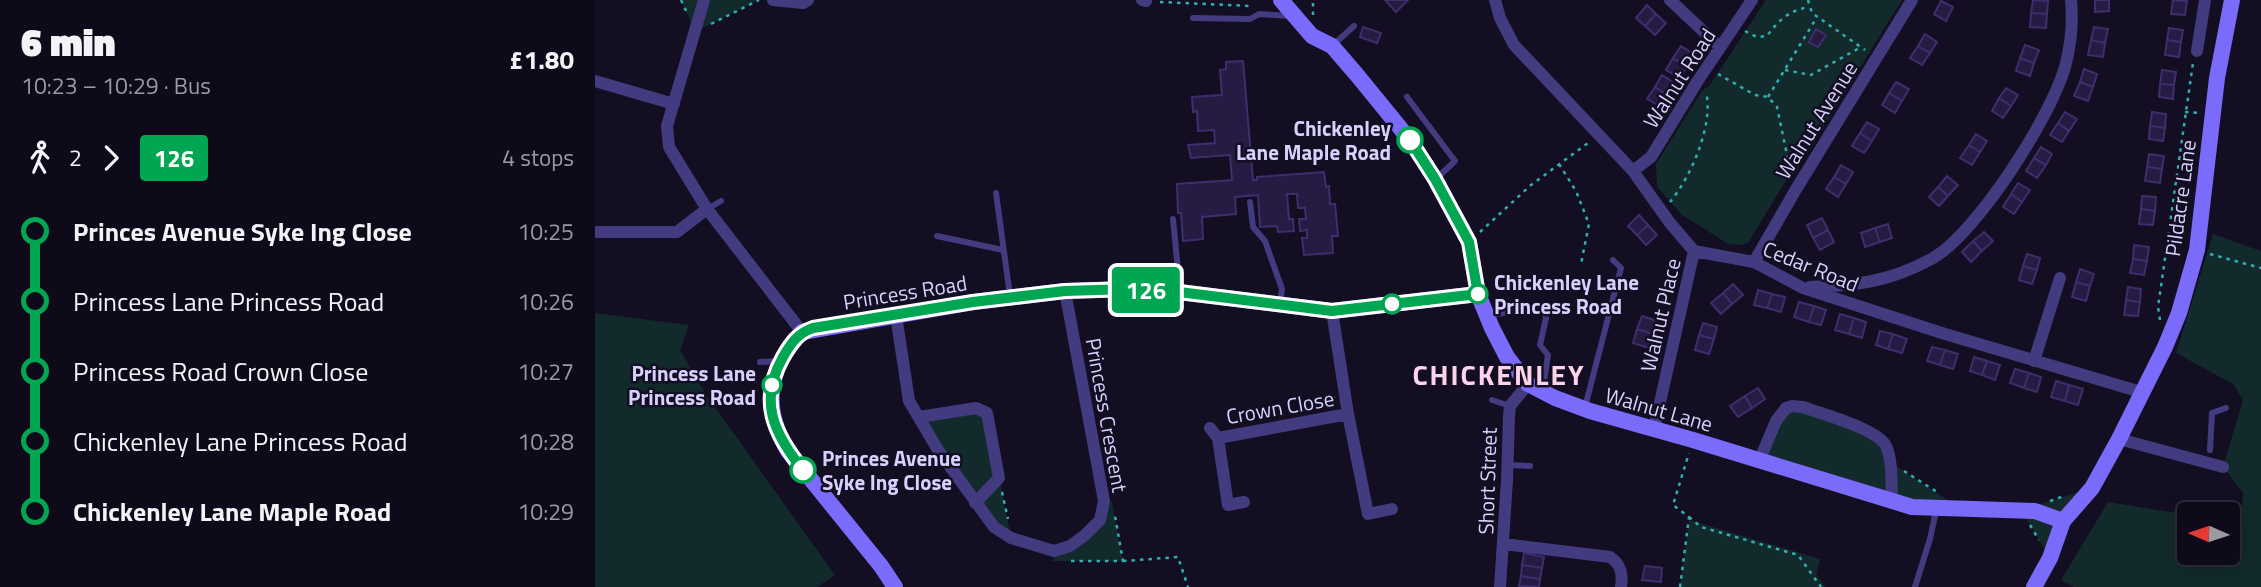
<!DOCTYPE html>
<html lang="en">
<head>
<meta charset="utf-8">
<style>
	:root { --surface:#0e0a1a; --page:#1c1827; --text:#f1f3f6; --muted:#9b9aa2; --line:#2e2b39 }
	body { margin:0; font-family:"Titillium Web",sans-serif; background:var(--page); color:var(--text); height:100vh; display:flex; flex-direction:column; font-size:26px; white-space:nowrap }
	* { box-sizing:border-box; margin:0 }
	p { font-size:23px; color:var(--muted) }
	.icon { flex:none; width:38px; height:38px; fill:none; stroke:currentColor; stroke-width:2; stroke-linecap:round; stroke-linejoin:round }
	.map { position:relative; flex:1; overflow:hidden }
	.sheet { display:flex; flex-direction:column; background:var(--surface); width:595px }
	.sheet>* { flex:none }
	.badge { padding:0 14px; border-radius:5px; font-size:24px; line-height:46px }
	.needle { width:46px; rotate:273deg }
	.controls { position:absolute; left:1582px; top:502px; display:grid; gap:14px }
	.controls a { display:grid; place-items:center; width:63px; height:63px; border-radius:7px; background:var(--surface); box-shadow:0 4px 18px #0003,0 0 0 2px var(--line); font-size:35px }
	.map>.badge { position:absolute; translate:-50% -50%; box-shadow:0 0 0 4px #fff }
	.legs { display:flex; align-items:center; gap:10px; height:77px; padding:0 21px; font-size:23px }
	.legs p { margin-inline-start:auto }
	.overview { display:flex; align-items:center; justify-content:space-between; height:119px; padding:0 21px }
	h1 { font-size:38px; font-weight:800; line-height:52px }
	ul { padding:0 21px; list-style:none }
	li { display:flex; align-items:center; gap:24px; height:70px; font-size:26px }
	li i { display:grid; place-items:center; width:10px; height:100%; margin:0 9px; background:currentColor }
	li i::after { content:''; width:18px; height:18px; margin:-9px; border:5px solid; border-radius:50%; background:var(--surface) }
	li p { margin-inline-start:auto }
	li:first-child i { background:linear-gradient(#0000 50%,currentColor 0) }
	li:last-child i { background:linear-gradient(currentColor 50%,#0000 0) }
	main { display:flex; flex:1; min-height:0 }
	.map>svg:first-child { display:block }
	.green { fill:#122a2c }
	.building { fill:#261b42; stroke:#3f2e6d; stroke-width:2 }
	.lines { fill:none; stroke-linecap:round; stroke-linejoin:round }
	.path { stroke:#32aeb0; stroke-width:2.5; stroke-dasharray:3.5 5; stroke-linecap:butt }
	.lane { stroke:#433b7f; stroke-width:6 }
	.street { stroke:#433b7f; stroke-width:12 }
	.secondary { stroke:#7a6bfa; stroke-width:16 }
	.line-1-casing { stroke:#fff; stroke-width:16 }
	.line-1 { stroke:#00a651; stroke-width:10 }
	.stop-1-dot { fill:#fff; stroke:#00a651; stroke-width:3.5 }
	.labels { text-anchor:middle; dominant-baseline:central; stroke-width:5; stroke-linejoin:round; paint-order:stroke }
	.street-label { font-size:21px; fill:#d9d1fd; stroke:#130e22 }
	.stop-label { font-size:21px; font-weight:bold; fill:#d9d1fd; stroke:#130e22; text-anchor:end }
	.district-label { font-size:28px; font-weight:bold; letter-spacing:2px; fill:#fdd3eb; stroke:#130e22 }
</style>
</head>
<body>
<main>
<section class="sheet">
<div class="overview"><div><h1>6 min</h1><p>10:23 – 10:29 · Bus</p></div><b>£1.80</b></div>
<div class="legs"><svg class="icon" aria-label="walk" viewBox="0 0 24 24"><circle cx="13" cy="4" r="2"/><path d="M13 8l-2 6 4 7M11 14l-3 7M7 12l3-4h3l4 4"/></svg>2<svg class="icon" aria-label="forward" viewBox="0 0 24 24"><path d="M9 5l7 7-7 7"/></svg><b class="badge" style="background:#00a651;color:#fff">126</b><p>4 stops</p></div>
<ul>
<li><i style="color:#00a651"></i><b>Princes Avenue Syke Ing Close</b><p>10:25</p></li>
<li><i style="color:#00a651"></i><span>Princess Lane Princess Road</span><p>10:26</p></li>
<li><i style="color:#00a651"></i><span>Princess Road Crown Close</span><p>10:27</p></li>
<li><i style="color:#00a651"></i><span>Chickenley Lane Princess Road</span><p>10:28</p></li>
<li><i style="color:#00a651"></i><b>Chickenley Lane Maple Road</b><p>10:29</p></li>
</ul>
</section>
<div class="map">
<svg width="1666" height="587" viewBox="0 0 1666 587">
	<rect width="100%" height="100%" fill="#130e22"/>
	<path class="green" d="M86,0H164L100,32Z
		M1171,0H1307L1200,173L1193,177L1156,238L1153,243L1146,245L1133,244L1086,214L1062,187L1061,164L1107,91L1115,85Z
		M1618,234L1666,251V587H1479L1466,580L1513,502L1594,515V553H1633V521L1646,523L1648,493L1628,467L1648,400L1638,384L1581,353Z
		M0,313L94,325L85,350L110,393L240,575L222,587H0Z
		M1191,408L1274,432L1295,462L1366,509H1334L1164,461Z
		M392,413L416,538L399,527L324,417Z
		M1497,488L1455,558L1426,510Z
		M509,501L517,502L528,561H458L459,551L490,535Z
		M1094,520L1225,559L1221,574L1230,587H1085Z"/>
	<path class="building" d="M790,0H813L801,12Z
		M1438,0L1453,1L1452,14L1436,13Z
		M1500,0H1514V11L1500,12Z
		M1578,0L1592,1L1590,15L1576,14Z
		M1346,1L1358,7L1351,21L1339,14Z
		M1052,5L1061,14L1050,26L1041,18Z
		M1436,13L1452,14L1451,28L1435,27Z
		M1061,14L1071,23L1060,35L1050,26Z
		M768,27L786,33L782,43L765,37Z
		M1499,27L1513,29L1510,43L1496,40Z
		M1574,28L1588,30L1586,42L1572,40Z
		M1221,29L1231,35L1223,47L1214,42Z
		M1330,34L1342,42L1335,53L1323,46Z
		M1496,40L1510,43L1508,57L1493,55Z
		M1572,40L1586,42L1584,57L1570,55Z
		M1430,45L1444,50L1439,63L1425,58Z
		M1086,46L1100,55L1092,67L1078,58Z
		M1323,46L1335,53L1327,65L1315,58Z
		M1078,58L1092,67L1084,78L1071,70Z
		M1425,58L1439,63L1435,76L1421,71Z
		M648,61L658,180H662V177L729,172L731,187L734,186L735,204H740L743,236H737L738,253L709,255L707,238H712V230L705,231L704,219H711L710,208H703L702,194H692L694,219H698L699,231L683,232L682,226L665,227L663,195L640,197L641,214L607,217L608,239L588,241L586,213H583L582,184L637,180L635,155L596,158L593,145L620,143L619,130L603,131L602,111L598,112L597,97L627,95L625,70L631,69V62Z
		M1489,69L1502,74L1498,87L1485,82Z
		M1567,70L1581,72L1579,85L1565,84Z
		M1067,75L1080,83L1073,96L1060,87Z
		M1301,82L1314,89L1307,101L1294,93Z
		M1485,82L1498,87L1493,101L1479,96Z
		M1565,84L1579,85L1578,99L1564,97Z
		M1060,87L1073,96L1066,107L1052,99Z
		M1411,88L1423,95L1416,106L1404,98Z
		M1294,93L1307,101L1300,113L1287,105Z
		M1404,98L1416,106L1408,118L1397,111Z
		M1470,112L1482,119L1474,131L1463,123Z
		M1557,112L1571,114L1570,128L1555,126Z
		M1272,122L1284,129L1277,141L1265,133Z
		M1463,123L1474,131L1467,142L1455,135Z
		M1555,126L1570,128L1568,141L1554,139Z
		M1265,133L1277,141L1269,153L1257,146Z
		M1381,134L1392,141L1385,152L1374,145Z
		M1374,145L1385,152L1377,165L1365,158Z
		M1446,147L1457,154L1451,165L1439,158Z
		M1554,154L1569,156L1567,169L1552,167Z
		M1439,158L1451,165L1442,178L1431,171Z
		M1246,165L1258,172L1251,184L1239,177Z
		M1552,167L1567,169L1565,183L1550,181Z
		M1352,176L1363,185L1353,196L1343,187Z
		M1239,177L1251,184L1243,197L1231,189Z
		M1423,183L1435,190L1427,202L1416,194Z
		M1343,187L1353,196L1344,206L1334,197Z
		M1416,194L1427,202L1419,214L1408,207Z
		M1547,196L1561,197L1560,211L1546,209Z
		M1546,209L1560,211L1558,225L1544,224Z
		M1044,215L1053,225L1042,235L1033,226Z
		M1227,218L1233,230L1218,238L1212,225Z
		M1293,224L1297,238L1285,242L1280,228Z
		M1053,225L1062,235L1051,245L1042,235Z
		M1280,228L1285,242L1270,247L1266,233Z
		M1233,230L1239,242L1225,250L1218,238Z
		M1389,232L1398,241L1387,251L1378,241Z
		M1378,241L1387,251L1376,262L1367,252Z
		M1539,245L1554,247L1552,261L1538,259Z
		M1432,254L1445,258L1442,270L1428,266Z
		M1538,259L1552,261L1549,275L1535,273Z
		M1428,266L1442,270L1437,284L1424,280Z
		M1485,269L1499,274L1495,286L1481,282Z
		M1481,282L1495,286L1491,301L1477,297Z
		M1138,284L1148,295L1137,304L1128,293Z
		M1533,287L1546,289L1545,302L1531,300Z
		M1163,290L1177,294L1172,308L1159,305Z
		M1128,293L1137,304L1126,314L1116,303Z
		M1177,294L1190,297L1186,312L1172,308Z
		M1531,300L1545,302L1543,316L1529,315Z
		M1204,302L1219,306L1214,322L1199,317Z
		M1219,306L1231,310L1226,325L1214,322Z
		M1245,314L1259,318L1254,334L1240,330Z
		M1047,316L1062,321L1058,334L1042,329Z
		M1259,318L1271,322L1267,338L1254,334Z
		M1108,323L1122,327L1119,339L1104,335Z
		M1042,329L1058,334L1054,348L1038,343Z
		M1285,331L1298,334L1293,349L1281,345Z
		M1298,334L1312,339L1307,353L1293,349Z
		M1104,335L1119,339L1114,354L1100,350Z
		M1337,347L1350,350L1345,365L1332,361Z
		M1350,350L1363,354L1358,369L1345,365Z
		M1379,357L1392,361L1387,375L1375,371Z
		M1392,361L1405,365L1400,380L1387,375Z
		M1420,369L1434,373L1429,388L1415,383Z
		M1434,373L1446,377L1442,392L1429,388Z
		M1461,381L1474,385L1470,401L1456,397Z
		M1474,385L1488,389L1483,405L1470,401Z
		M1163,388L1170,399L1157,408L1150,396Z
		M1150,396L1157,408L1143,417L1135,406Z
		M929,553L949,557L947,568L927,565Z
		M927,565L947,568L945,579L926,576Z
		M1050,566L1067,568L1066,582L1047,580Z
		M926,576L945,579L944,587L924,586Z"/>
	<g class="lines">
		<path class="path" d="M86,0L92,13
			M1213,0L1217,13L1270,50
			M565,2L656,6
			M718,15V0
			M116,24L164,0
			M1150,31L1162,37L1172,36C1183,21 1194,10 1214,7
			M1190,70L1216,75L1266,47
			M1123,74L1160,95L1173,97L1182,107L1196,174
			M1173,97L1222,17
			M1590,112L1604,113
			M1584,157L1597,161
			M964,164L981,191L994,224L986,264
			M1075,202C1096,177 1119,124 1111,92
			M885,232L936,185L993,143
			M1570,253L1584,257
			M1615,254L1666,268
			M1565,320L1563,307L1598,63
			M1309,471L1342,492
			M407,492L413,519
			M1455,501L1469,496
			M1094,517L1106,527L1203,555L1226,587
			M1435,525L1444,540
			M476,561H528L520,516
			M528,561L583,557L593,587
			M1085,587L1094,517L1078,505L1094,453"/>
		<path class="lane" d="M598,18L655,19L664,14L696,16
			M737,46L759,26
			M812,97L860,161L842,178
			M401,193L415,296
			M655,202L658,227L670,241L687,289L685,304
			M112,209L126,201
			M578,219L585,291
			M342,236L408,250
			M892,316L938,307L948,308L951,318L945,345L953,355L948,389
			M165,362L184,361
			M897,400L915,406
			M990,407L1026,268L1018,260
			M1615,450L1617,413L1631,408
			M913,465L935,466
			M1320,587L1335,539L1341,511"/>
		<path class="street" d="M109,0L72,126L74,147L112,209L207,332
			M178,0L208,3L213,0
			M547,0L551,1
			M900,0L905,18L919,45L1038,171L1075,223L1099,251L1159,262L1208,288L1350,334L1546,392
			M1075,0L1125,47
			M1602,51L1610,0
			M0,81L79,104
			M1038,171L1056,157L1102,82L1157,0
			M0,232H82L112,209
			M1159,262L1200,191L1317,0
			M1215,287C1263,285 1295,282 1338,258C1382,233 1459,113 1471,63C1476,43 1478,21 1476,0
			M737,311L753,414L773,514L797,509
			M301,315L314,401L343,450L399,527L416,538L459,551L475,546L490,535L505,520L509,501L470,291
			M1439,361L1465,278
			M324,417L381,408L392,413L404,478L380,503
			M615,428L623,438L633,505L649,502
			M1059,429L1099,251
			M623,438L753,414
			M1524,439L1628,467
			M1164,461L1181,421L1191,408L1197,406L1208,407C1227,414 1283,429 1291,446C1298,462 1296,483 1297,500
			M909,544L1015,557C1026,564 1028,574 1026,587
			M905,587L912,480L914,416L915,406L933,384"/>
		<path class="secondary" d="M686,0L717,36L737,46L762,75L815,140L840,179L874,242L883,294L897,328L912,357L933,384L960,398L995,411L1098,440L1317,507L1440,511L1468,521
			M300,587L286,566L193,451C167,408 172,369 207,332L378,302L470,291L534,289L584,292L737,311L883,294
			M1439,587L1455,558L1468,521L1497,488L1524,439L1570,347L1584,313L1602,250L1622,78L1637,0"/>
	</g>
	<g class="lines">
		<g class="line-1-casing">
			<path id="line-1" d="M208,470C179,434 163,401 188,357C196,343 203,333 218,328L378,302L470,291L534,289L584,292L737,311L883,294L874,242L840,179L815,140"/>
		</g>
		<use href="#line-1" class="line-1"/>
	</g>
	<g class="stop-1-dot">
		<circle cx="815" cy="140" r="12"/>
		<circle cx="883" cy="294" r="9"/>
		<circle cx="797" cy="304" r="9"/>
		<circle cx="177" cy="385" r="9"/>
		<circle cx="208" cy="470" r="12"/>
	</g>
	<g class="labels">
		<g class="street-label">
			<text transform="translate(1084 78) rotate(-57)">Walnut Road</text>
			<text transform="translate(1221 120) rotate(-58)">Walnut Avenue</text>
			<text transform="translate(1585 198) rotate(-82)">Pildacre Lane</text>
			<text transform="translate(1216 266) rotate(22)">Cedar Road</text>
			<text transform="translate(310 292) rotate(-9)">Princess Road</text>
			<text transform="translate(1065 315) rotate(-77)">Walnut Place</text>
			<text transform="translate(685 407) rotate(-10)">Crown Close</text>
			<text transform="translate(1064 409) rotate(16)">Walnut Lane</text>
			<text transform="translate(512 415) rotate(80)">Princess Crescent</text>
			<text transform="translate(892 481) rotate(-88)">Short Street</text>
		</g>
		<g class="stop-label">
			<text x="796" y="128">Chickenley<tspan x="796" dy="24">Lane Maple Road</tspan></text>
			<text x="899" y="282" text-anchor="start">Chickenley Lane<tspan x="899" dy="24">Princess Road</tspan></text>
			<text x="161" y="373">Princess Lane<tspan x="161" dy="24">Princess Road</tspan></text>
			<text x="227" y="458" text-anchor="start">Princes Avenue<tspan x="227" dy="24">Syke Ing Close</tspan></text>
		</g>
		<g class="district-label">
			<text x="904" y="374">CHICKENLEY</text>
		</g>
	</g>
</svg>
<div class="controls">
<a><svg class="needle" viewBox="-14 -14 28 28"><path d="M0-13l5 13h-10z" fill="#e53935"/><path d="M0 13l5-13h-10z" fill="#9b9aa2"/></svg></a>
</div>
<b class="badge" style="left:551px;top:290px;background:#00a651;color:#fff">126</b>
</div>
</main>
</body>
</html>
